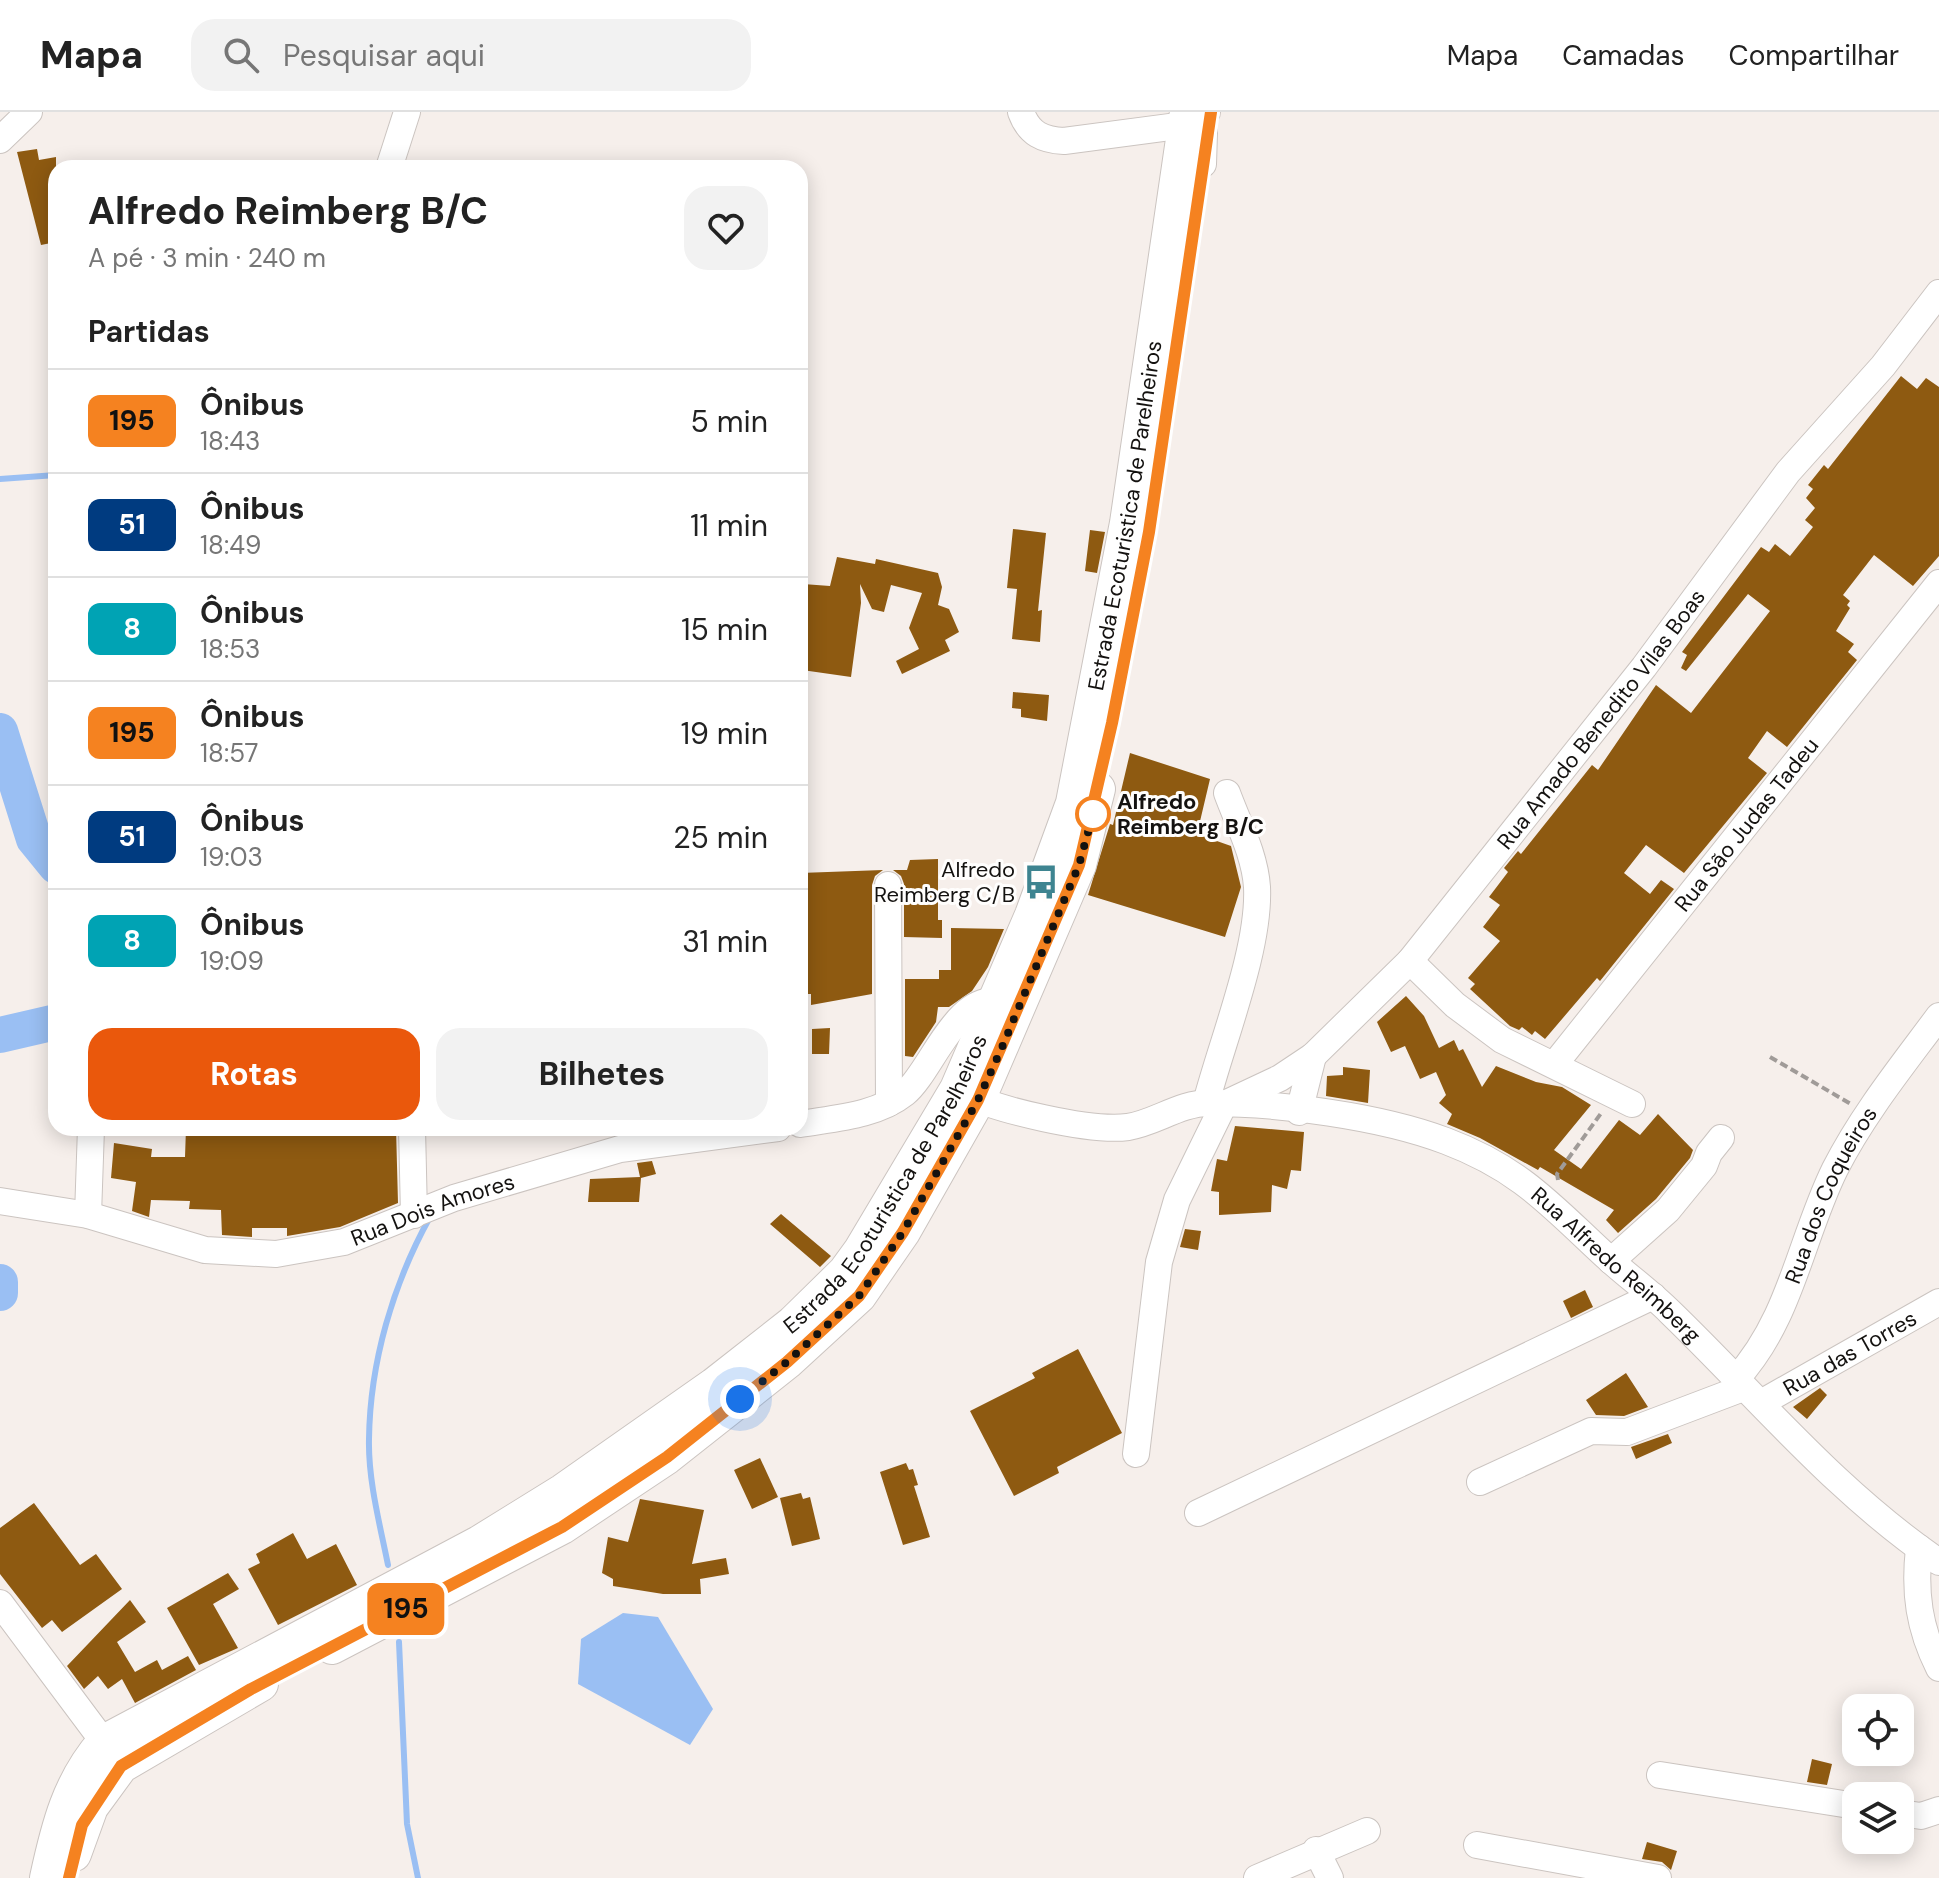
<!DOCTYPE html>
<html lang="pt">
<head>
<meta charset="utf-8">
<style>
	:root { --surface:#fff; --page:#f2f2f2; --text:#222; --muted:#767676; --line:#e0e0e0; --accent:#ea580c }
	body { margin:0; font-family:"DM Sans",sans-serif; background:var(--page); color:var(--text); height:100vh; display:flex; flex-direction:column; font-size:30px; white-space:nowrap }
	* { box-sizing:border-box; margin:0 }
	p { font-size:26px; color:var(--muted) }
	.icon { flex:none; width:44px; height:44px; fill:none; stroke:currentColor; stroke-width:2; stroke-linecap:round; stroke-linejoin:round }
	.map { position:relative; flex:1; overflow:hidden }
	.sheet { position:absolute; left:48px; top:48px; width:760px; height:976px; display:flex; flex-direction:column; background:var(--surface); border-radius:24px; box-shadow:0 4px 20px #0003 }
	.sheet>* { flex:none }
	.badge { padding:0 16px; border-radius:12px; font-size:28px; line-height:52px }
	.fabs { position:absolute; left:1842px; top:1582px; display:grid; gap:16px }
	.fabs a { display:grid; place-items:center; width:72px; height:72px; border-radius:16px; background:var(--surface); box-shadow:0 4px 20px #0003; font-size:40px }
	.you { position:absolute; width:40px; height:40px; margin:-20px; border:6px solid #fff; border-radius:50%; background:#1a73e8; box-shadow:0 0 0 12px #1a73e833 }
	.map>.badge { position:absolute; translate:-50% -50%; box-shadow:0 0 0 4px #fff }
	h2 { padding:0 40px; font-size:30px; line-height:72px }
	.round { display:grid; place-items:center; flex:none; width:84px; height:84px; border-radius:24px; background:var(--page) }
	.summary { display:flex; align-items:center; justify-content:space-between; height:136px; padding:0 40px }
	h1 { font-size:38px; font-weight:700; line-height:60px }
	.button { display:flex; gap:16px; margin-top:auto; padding:16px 40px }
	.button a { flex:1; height:92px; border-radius:24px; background:var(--accent); color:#fff; font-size:32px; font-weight:700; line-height:92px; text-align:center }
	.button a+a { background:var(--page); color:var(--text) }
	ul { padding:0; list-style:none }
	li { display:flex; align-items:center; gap:24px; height:104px; padding:0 40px; border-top:2px solid var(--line) }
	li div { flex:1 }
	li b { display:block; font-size:30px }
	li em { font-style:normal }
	li .badge { min-width:88px; font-weight:700; text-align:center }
	header { display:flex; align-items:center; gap:48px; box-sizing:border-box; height:112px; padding:0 40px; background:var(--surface); border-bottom:2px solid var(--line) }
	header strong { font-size:38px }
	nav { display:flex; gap:44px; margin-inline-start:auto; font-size:28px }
	.search { width:560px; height:72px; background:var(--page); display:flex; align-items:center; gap:20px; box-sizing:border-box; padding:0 28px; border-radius:24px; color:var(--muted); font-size:30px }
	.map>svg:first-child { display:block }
	.water { fill:#9abff3 }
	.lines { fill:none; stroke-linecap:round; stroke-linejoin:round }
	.stream { stroke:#9abff3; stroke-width:6 }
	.river { stroke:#9abff3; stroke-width:36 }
	.building { fill:#8e5a11 }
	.minor-casing { stroke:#cbc4c0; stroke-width:28 }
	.major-casing { stroke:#cbc4c0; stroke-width:36 }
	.path { stroke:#a09b98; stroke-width:4; stroke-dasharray:8 4; stroke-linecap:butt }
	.minor { stroke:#fff; stroke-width:26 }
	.major { stroke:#fff; stroke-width:34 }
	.line-casing { stroke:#fff; stroke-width:18 }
	.line { stroke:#f58220; stroke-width:12 }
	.walk { stroke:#141210; stroke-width:8; stroke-dasharray:0 14.4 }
	.stop-dot { fill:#fff; stroke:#f58220; stroke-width:4 }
	.labels { text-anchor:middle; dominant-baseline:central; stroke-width:6; stroke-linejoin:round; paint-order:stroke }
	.street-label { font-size:22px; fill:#141210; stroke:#fffefd }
	.stop-label { font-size:22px; font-weight:bold; fill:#141210; stroke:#fffefd; text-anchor:start }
	.poi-label { font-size:22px; fill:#141210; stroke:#fffefd; text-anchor:end }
</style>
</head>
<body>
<header>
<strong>Mapa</strong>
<div class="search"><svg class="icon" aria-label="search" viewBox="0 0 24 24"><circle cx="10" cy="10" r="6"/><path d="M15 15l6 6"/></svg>Pesquisar aqui</div>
<nav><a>Mapa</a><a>Camadas</a><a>Compartilhar</a></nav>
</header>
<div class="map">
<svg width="1939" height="1766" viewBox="0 0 1939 1766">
	<rect width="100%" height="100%" fill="#f6efeb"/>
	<path class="water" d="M623,1501L658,1505L713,1597L690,1633L578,1572L581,1527Z"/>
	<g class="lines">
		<path class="stream" d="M0,367L56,363
			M388,1453C380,1413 368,1368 369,1327C370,1250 393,1172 430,1105
			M399,1530L407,1712L418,1766"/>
		<path class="river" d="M0,619L34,727L56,754
			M0,923L56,910
			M0,1170V1181"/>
	</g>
	<path class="building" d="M37,37L39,48L56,45V130L41,133L17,40Z
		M1901,264L1917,277L1926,266L1939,275V444L1913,474L1874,443L1843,483L1850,489L1847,493L1850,496L1836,519L1854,532L1848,540L1857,548L1787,635L1767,619L1748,646L1767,661L1684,761L1646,733L1624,761L1650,782L1661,768L1674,777L1600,869L1597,866L1545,927L1535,919L1532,923L1522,915L1519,918L1510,914L1470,877L1475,872L1468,866L1500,829L1483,815L1500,793L1489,785L1508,760L1504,756L1518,739L1521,742L1592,653L1598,658L1656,573L1691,601L1770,499L1748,482L1686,559L1681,556L1687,543L1682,540L1761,435L1769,440L1775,432L1790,444L1813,415L1805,408L1815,396L1806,386L1813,377L1808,373L1824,353L1828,357Z
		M1013,417L1046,421L1038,499L1042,498L1040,530L1012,527L1017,477L1007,476Z
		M1090,418L1105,420L1097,461L1085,459Z
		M837,445L875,452L876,447L938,461L942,475L938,493L949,497L959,520L945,528L950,539L902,562L896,549L919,537L909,516L922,481L891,473L884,500L872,497L860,472L861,491L851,565L802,558L803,472L830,474Z
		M1013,580L1049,583L1047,609L1021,605V597L1012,596Z
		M1130,641L1210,667L1197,722L1231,734L1241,775L1225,825L1088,783L1110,712L1113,713Z
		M938,747V808H942V826L904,825V772L901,764L893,758H907L910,748Z
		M883,758L875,764L872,773V882L811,893V882H800V761Z
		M951,816L1004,817L988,855L972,879L949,895H938L936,910L913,945L905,944V867H939V858H951Z
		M1406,884L1424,904L1439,936L1454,928L1459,939L1463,937L1482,975L1496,954L1536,970L1562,975L1591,993L1554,1038L1581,1057L1619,1008L1640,1023L1658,1002L1693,1038L1690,1046L1656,1087L1618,1121L1606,1108L1614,1098L1540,1055L1538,1058L1480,1026L1447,1012L1452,1002L1439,991L1446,983L1436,960L1420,967L1405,934L1391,940L1377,910Z
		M830,916L829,942H812V917Z
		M1343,955L1370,958L1368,991L1326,984L1327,964L1343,963Z
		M1235,1014L1304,1020L1301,1059L1291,1058L1287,1077L1272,1073L1271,1100L1219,1103V1080L1211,1079L1217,1047L1227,1049Z
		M186,1016H396L398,1091L340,1115L287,1124V1116H252V1125L222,1123L221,1098L189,1097L190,1089L151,1088L149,1105L132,1099L136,1070L111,1066L114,1031L152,1037L151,1045H185Z
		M652,1049L656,1062L641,1066L639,1090H588L590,1067L640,1065L637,1051Z
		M781,1102L831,1144L820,1155L770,1112Z
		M1185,1117L1201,1119L1198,1138L1180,1135Z
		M1585,1178L1593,1195L1571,1206L1563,1189Z
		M1078,1237L1122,1321L1057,1355L1059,1361L1014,1384L970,1299L1035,1266L1032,1261Z
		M1626,1261L1648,1295L1624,1304L1596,1303L1586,1288Z
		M1820,1276L1827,1283L1807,1307L1793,1295Z
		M1668,1322L1672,1331L1636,1347L1631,1335Z
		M760,1346L778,1385L752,1397L734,1358Z
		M906,1351L909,1358L913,1357L918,1373L914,1374L930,1425L903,1433L880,1360Z
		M801,1381L803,1387L810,1385L820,1427L792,1434L780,1386Z
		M640,1387L704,1398L692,1452L726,1446L729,1462L700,1467L701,1482H663L613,1474V1467L602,1461L608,1425L628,1430Z
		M34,1391L80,1453L96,1442L122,1477L62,1520L52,1508L42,1516L0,1462V1416Z
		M293,1421L307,1447L336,1432L357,1473L278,1513L248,1457L260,1451L256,1442Z
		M228,1461L239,1477L213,1492L238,1536L199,1553L167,1496Z
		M130,1488L146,1510L117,1530L135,1560L157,1548L162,1558L188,1544L196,1558L135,1591L122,1567L108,1577L98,1564L84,1577L67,1554Z
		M1812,1647L1832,1652L1827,1673L1807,1670Z
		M1647,1730L1677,1739L1671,1758L1662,1750L1642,1747Z"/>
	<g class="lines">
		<g class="minor-casing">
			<g id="minor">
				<path d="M1021,0C1029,22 1043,28 1064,29L1185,13L1201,8L1207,0"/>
				<path d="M1185,13L1204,21L1203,52"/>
				<path d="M0,28L29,0"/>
				<path d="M389,56L407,0"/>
				<path d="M888,773L889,991"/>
				<path d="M1410,849L1455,893L1502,928L1632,992"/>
				<path id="s1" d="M1554,953L1939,471"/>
				<path id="s2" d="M963,981C997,998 1090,1020 1128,1015C1155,1011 1180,991 1209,991C1279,991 1380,1004 1446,1029C1523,1058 1553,1096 1610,1148C1630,1166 1651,1181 1670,1200C1758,1285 1836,1380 1939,1450"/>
				<path id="s3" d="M1229,990L1280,966L1313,944L1410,849L1644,555L1788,360L1883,254L1939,181"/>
				<path d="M1206,991C1222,929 1260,837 1257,775C1255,743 1238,711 1227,681"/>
				<path d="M1299,1000L1313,944"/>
				<path d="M800,1012C835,1006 876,1004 905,981C932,959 957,877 1003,891"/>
				<path d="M412,1016L414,1103"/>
				<path id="s4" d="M0,1089L88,1103L205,1138L276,1142L344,1130L454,1086L620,1037L778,1016"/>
				<path d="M88,1103L91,1016"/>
				<path d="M1611,1149L1668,1098L1704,1054L1709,1041L1721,1026"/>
				<path id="s5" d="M1736,1267C1791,1207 1800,1128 1835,1057C1863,1002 1902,954 1939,904"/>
				<path id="s6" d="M1761,1291L1939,1190"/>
				<path d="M1136,1342L1159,1150L1177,1088L1224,992"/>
				<path d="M1480,1370L1591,1319L1627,1320L1743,1276"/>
				<path d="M1198,1401L1653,1184"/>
				<path d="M1919,1436C1914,1481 1919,1516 1939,1556"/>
				<path d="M0,1491L115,1645"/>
				<path d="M1660,1663L1856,1694"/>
				<path d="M1900,1701L1921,1704L1939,1698"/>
				<path d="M1477,1733L1658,1766"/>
				<path d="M1316,1738L1330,1766"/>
				<path d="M1257,1766L1367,1719"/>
			</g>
		</g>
		<g class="major-casing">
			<g id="major">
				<path d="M332,1535L562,1415L667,1345L787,1250L859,1184L903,1120L978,988L1079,753L1098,677"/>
				<path d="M74,1742L91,1695L121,1654L261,1572"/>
				<path id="s7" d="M47,1766C58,1715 69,1670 104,1630L479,1431L563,1379L714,1273L793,1211L845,1160L861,1138L957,977L1032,803L1073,691L1127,411L1187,0"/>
			</g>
		</g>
		<path class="path" d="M1770,945L1851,992
			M1558,1068L1557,1062L1602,1000"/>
		<use href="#minor" class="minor"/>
		<use href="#major" class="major"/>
	</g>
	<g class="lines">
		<g class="line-casing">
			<path id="line" d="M69,1766L82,1713L121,1654L251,1577L562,1415L667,1345L787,1250L859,1184L903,1120L978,988L1079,753L1112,611L1149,420L1211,0"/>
		</g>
		<use href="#line" class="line"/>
		<path class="walk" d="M740,1287L787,1250L859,1184L903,1120L978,988L1000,940L1079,753L1093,702"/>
	</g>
	<defs>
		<g id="bus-bare" transform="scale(2.76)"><path d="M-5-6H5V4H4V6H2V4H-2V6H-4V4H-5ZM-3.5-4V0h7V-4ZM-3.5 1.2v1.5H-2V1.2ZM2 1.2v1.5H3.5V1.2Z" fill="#3e8490" stroke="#fffefd" stroke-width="2.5" paint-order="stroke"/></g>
	</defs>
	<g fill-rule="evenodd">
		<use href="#bus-bare" x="1041" y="770"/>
	</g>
	<circle class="stop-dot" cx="1093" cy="702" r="16"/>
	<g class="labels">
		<g class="street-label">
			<text stroke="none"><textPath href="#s7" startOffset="1846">Estrada Ecoturistica de Parelheiros</textPath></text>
			<text stroke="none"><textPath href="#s3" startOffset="540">Rua Amado Benedito Vilas Boas</textPath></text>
			<text stroke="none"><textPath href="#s1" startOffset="308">Rua São Judas Tadeu</textPath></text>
			<text stroke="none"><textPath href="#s7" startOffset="1126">Estrada Ecoturistica de Parelheiros</textPath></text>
			<text stroke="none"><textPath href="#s5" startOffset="208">Rua dos Coqueiros</textPath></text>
			<text stroke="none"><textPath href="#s4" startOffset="446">Rua Dois Amores</textPath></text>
			<text stroke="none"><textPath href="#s2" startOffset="708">Rua Alfredo Reimberg</textPath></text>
			<text stroke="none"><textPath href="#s6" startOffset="102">Rua das Torres</textPath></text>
		</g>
		<g class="stop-label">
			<text x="1117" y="689">Alfredo<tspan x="1117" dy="25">Reimberg B/C</tspan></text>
		</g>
		<g class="poi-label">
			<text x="1015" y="757">Alfredo<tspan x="1015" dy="25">Reimberg C/B</tspan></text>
		</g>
	</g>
</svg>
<div class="fabs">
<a><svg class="icon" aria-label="locate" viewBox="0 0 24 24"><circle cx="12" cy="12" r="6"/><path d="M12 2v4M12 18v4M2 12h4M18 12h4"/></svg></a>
<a><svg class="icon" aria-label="layers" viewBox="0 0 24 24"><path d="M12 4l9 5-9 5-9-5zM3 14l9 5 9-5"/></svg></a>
</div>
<div class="you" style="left:740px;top:1287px"></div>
<b class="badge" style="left:406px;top:1497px;background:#f58220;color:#111">195</b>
<section class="sheet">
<div class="summary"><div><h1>Alfredo Reimberg B/C</h1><p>A pé · 3 min · 240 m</p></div><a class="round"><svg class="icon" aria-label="heart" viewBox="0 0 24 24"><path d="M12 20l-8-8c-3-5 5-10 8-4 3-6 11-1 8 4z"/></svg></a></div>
<h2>Partidas</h2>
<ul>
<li><span class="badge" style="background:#f58220;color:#111">195</span><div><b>Ônibus</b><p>18:43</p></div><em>5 min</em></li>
<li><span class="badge" style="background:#003b80;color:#fff">51</span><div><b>Ônibus</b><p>18:49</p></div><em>11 min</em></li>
<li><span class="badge" style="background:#00a3b4;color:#fff">8</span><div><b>Ônibus</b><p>18:53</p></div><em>15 min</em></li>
<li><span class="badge" style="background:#f58220;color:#111">195</span><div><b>Ônibus</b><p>18:57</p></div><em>19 min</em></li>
<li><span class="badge" style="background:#003b80;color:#fff">51</span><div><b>Ônibus</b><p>19:03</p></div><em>25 min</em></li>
<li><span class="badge" style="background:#00a3b4;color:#fff">8</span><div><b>Ônibus</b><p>19:09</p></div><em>31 min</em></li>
</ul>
<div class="button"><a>Rotas</a><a>Bilhetes</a></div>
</section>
</div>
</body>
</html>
